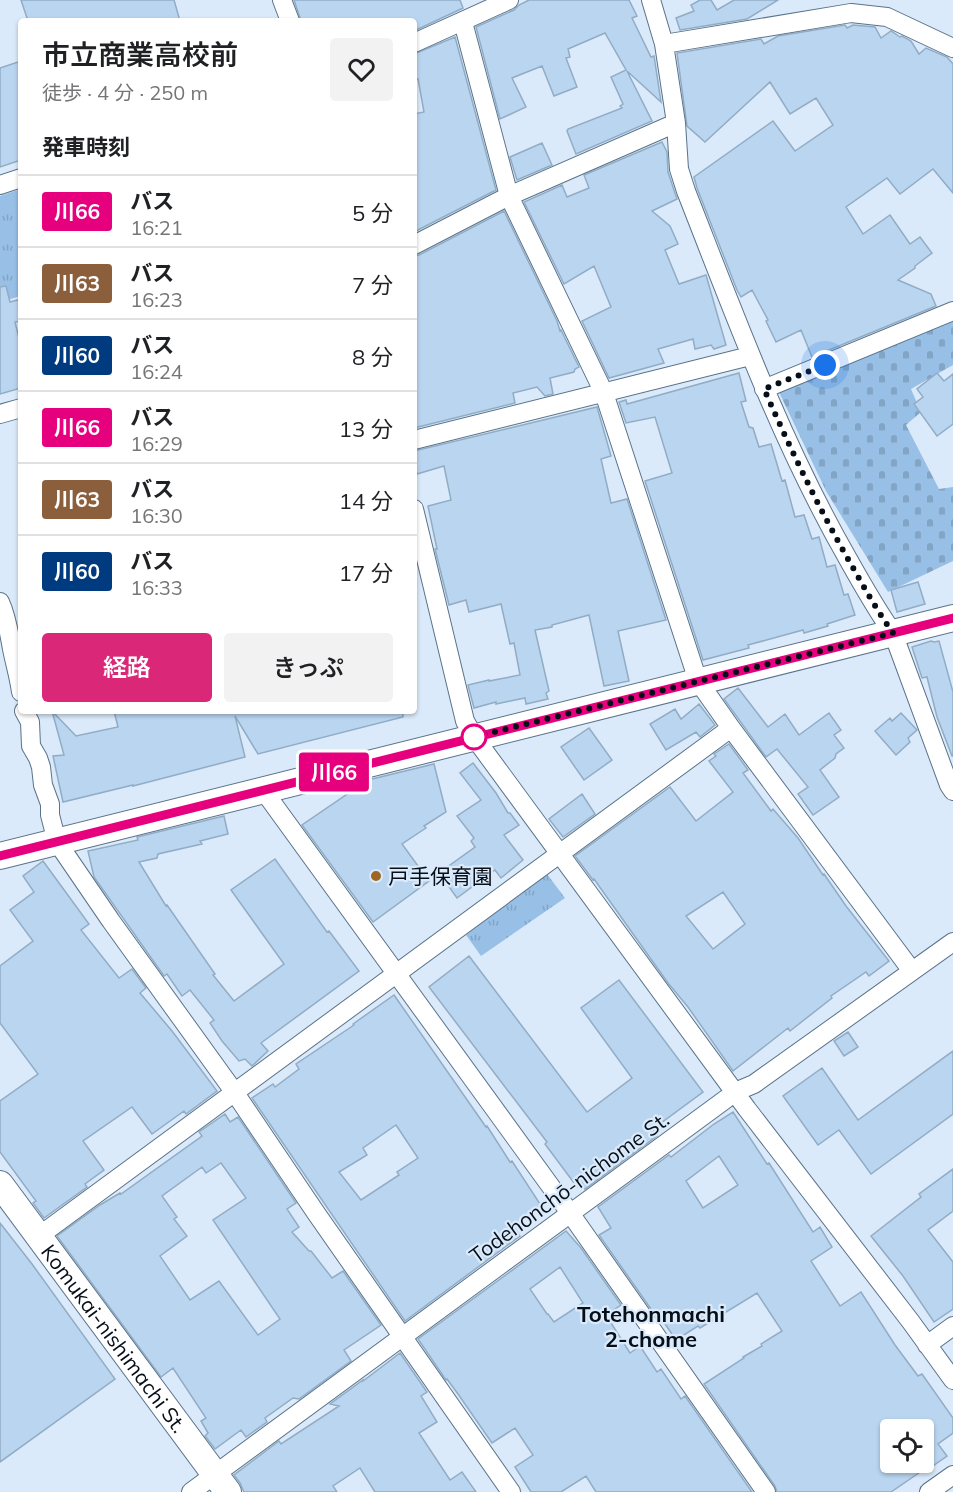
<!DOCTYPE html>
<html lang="ja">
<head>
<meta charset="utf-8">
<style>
	:root { --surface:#fff; --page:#f2f2f2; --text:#202124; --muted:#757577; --line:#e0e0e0; --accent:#db2777 }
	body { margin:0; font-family:Mulish,"Noto Sans JP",sans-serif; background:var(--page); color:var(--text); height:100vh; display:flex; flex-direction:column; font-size:22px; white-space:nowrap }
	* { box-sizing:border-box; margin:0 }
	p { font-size:20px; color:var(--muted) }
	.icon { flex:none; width:33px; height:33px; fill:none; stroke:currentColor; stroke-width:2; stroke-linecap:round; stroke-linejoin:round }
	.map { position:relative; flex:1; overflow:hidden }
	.side { position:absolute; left:18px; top:18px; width:399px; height:696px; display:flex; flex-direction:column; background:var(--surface); border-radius:6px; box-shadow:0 2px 4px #0004 }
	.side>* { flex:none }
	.badge { padding:0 12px; border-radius:4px; font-size:21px; line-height:39px }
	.tools { position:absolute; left:880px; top:1419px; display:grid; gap:12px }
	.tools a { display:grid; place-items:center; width:54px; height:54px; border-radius:6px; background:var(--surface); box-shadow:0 2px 4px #0004; font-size:30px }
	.you { position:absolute; width:30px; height:30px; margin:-15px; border:4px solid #fff; border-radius:50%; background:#1a73e8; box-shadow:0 0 0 9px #1a73e833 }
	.map>.badge { position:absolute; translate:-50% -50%; box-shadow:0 0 0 3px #fff }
	h2 { padding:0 24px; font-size:22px; line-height:54px }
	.round { display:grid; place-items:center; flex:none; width:63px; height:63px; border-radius:6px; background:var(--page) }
	.headline { display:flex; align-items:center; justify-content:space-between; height:102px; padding:0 24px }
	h1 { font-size:28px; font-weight:600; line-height:45px }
	.cta { display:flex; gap:12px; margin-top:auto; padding:12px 24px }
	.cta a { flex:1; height:69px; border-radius:6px; background:var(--accent); color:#fff; font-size:24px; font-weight:600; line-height:69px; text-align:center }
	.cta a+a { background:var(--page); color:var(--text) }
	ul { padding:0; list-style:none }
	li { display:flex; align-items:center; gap:18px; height:72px; padding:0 24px; border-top:2px solid var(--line) }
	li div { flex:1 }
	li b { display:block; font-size:22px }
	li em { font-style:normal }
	li .badge { min-width:66px; font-weight:700; text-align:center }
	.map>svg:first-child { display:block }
	.grass { fill:url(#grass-tufts) }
	.cemetery { fill:url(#cemetery-stones) }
	.building { fill:#bad5f0; stroke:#91acc5; stroke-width:1.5; fill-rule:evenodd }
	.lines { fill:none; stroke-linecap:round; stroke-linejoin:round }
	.street-casing { stroke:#5a738a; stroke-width:20 }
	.secondary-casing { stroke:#5a738a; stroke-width:28 }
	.street { stroke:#fff; stroke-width:18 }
	.secondary { stroke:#fff; stroke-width:26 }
	.line-casing { stroke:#fff; stroke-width:14 }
	.line { stroke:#e6007e; stroke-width:9 }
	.walk { stroke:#060e17; stroke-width:6; stroke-dasharray:0 10.8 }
	.stop-dot { fill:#fff; stroke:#e6007e; stroke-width:3 }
	.poi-dot { fill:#9d6621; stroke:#daeafa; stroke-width:2 }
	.labels { text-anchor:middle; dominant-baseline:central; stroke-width:4.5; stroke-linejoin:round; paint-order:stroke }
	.poi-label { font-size:21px; fill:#060e17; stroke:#daeafa; text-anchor:start }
	.street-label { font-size:21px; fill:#060e17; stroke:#daeafa }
	.neighbourhood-label { font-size:22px; font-weight:bold; fill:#060e17; stroke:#daeafa }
</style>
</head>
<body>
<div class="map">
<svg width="953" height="1492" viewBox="0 0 953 1492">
	<defs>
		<pattern id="grass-tufts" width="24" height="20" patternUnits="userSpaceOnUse" patternTransform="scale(1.5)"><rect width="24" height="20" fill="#98c0e6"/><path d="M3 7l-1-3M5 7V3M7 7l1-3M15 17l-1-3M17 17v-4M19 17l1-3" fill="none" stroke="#82a4c5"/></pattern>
		<pattern id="cemetery-stones" width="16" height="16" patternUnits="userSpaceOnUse" patternTransform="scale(1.5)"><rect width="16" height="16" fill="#98c0e6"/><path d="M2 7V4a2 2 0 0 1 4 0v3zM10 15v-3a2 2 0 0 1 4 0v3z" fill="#82a4c5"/></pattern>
	</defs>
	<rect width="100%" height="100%" fill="#daeafa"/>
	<path class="grass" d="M21,189V296L0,302V196Z
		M547,874L565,898L481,956L466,935Z"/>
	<path class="cemetery" d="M953,320V365L911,389L921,412L906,425L939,489L953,487V561L888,592L826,491L778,390Z"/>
	<path class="building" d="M21,0H174L180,21H28Z
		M294,0H460L463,8L414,31V21H301Z
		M529,0H629L637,16L632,18L651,57L654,56L661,102L627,71L652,121L576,154L567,131L568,129L622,108L620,106L623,104L611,77L626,70L605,33L568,49L570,57L566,58L577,87L554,96L542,66L512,78L526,107L500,119L476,27L514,10L519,5Z
		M700,0H711L717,10L734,0H778L747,19L680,30L676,18L694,11L691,5Z
		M845,25L847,28L853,25L875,27L881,38L891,31L900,37L902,36L911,41L919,54L926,48L947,57L953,64V193L933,169L900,194L887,178L846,207L863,234L890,215L910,244L920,237L932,253L915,266V268L898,280L931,294L936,306L812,357L801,330L776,342L766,321L768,320L752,290L741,297L737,290L697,188L694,177L773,121L795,151L833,125L816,98L790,114L770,82L705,142L687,126L677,53L761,39L764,44L778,36Z
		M455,37L496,190L414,232V114L424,112L418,79L414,80V54Z
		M21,61V160L0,167V68Z
		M662,142L667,152L668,172L677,199L652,211L670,226L678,244L665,250L679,284L706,275L726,345L714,349L711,345L695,349L693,339L658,349L664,363L609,378L582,321L611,307L594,266L564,284L524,202L562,185L567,197L589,188L584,175Z
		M542,143L552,165L517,180L510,157Z
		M504,211L557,321L560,331L561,330L579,367L575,369L574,372L550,378L553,394L545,396L537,387L513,393L515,403L414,428V256L419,255Z
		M6,286L10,302L21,299V321L15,322L21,346V388L0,394V287Z
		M739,373L746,401L741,402L749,427L753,428L759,447L771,444L782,481L785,480L795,517L804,515L812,539L819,537L827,567L835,565L844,595L848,594L855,615L827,624L828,626L804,633L803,630L748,645L749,648L703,660L645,481L672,473L655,417L626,423L619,402L626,400L627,404Z
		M937,373L944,381L953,374V424L937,436L914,404L923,397L917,389Z
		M597,407L611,456L601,459L611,503L627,499L666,620L618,631L629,681L604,686L589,615L552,625V627L535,630L549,691L546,693L548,699L526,704L525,698L496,704V702L474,708L468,685L489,680V681L520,675L514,643L510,644L501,604L469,612L466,600L449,605L435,549H437L428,506L451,500L444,466L417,474L414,464V451Z
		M918,582L925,604L897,612L891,590Z
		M931,641L934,642L939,641L953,692V756H952L937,717L927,677L922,678L912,647Z
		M738,688L768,727L785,714L799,735L829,713L841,730L834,735L844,748L836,754L835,758L820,770L839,797L813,815L798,794L808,787L777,749L766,757L724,699Z
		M699,704L715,725L700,737L696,732L666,750L650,724L675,709L681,719Z
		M52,711L76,736L118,727L114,711H403V717L258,754L235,716L245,757L133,786V785L63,802L53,756L64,755Z
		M901,713L917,730L908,738L910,742L896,755L875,731L890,718L892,721Z
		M589,728L612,760L584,780L561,747Z
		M729,744L748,770L743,773L771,811L773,809L798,838L823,875L824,874L846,906L889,961L869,976L866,972L831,996L832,998L790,1031L788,1028L733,1071L688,1007L668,983L594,879L593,880L575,856L670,787L696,821L733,792L709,761L716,756L714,754ZM723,892L745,924L713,949L686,916Z
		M473,763L496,793L508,813H510L519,825L504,835L523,860L501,878L495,870L457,898L439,873L475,847L471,841L474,838L457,816L481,800L460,773Z
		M434,764L446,812L424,826L426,828L402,844L429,881L373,922L302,825L368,780Z
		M582,794L595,814L563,837L549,819Z
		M224,816L228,834L200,841L202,844L158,854L157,858L139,862L166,906L167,905L215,974L213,975L234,1001L284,964L231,890L275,859L327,932L329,931L359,971L261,1043L268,1051L252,1066L245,1059L239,1061L222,1041L210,1023L214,1020L190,990L182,996L167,974L164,976L94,877L88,851L138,840L137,837Z
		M43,861L89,924L81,930L119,978L132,969L146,988L140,993L172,1031L217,1091L186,1114L184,1111L152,1134L132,1107L83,1141L104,1170L85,1184L87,1187L44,1218L33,1203L36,1201L0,1152V1101L38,1074L0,1023V966L33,941L10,910L34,892L23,876Z
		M469,956L587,1112L632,1078L581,1008L619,980L703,1092L653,1129L657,1136L585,1189L582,1183L577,1187L545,1144L547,1142L429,987Z
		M394,995L486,1127L487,1126L510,1162L512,1161L542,1207L514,1227L520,1236L405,1321L252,1098L273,1084L275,1087L299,1069L296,1064L354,1025L353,1024ZM396,1125L418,1158L397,1172L399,1175L361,1200L339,1172L367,1155L363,1148Z
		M848,1032L858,1047L844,1056L834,1041Z
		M953,1051V1114L871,1174L839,1130L818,1145L783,1096L822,1068L858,1120Z
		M733,1112L767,1164L769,1163L813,1232L820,1227L832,1247L811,1261L840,1306L861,1292L895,1345L918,1376L922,1374L953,1418V1433L938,1444L947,1456L930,1468L929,1466L891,1492H777L775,1486L704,1384L744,1358L743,1357L762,1346L761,1344L782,1331L757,1293L700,1328L698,1326L676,1340L661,1318L658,1319L599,1235L611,1228L598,1207L669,1155L671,1157L714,1124ZM719,1156L738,1185L703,1208L686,1181ZM891,1430H924V1462H891Z
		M225,1114L230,1122L238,1117L296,1203L287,1209L299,1227L292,1232L309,1251H311L332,1278L343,1271L381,1325L344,1350L351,1361L299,1399L293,1398L265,1418L267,1422L246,1437L241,1430L215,1449L205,1436L208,1433L201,1421L206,1418L173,1368L161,1377L57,1236L100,1205L120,1193L121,1194L202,1136L199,1132ZM221,1163L246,1198L213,1220L280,1319L258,1335L219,1281L190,1300L160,1256L187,1236L174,1219L177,1217L162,1196L202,1167L206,1173Z
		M953,1169V1211L928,1230L953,1262V1309L934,1322L903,1276L871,1236L921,1197L919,1194Z
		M0,1223L32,1264L115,1379L0,1462Z
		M566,1231L581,1248L621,1305L606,1315L630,1353L640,1346L657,1372L661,1369L681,1399L685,1396L752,1492H596L586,1476L561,1492H531L515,1467L533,1455L515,1428L492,1443L458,1394L447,1379L446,1380L418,1339ZM560,1267L583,1303L554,1322L548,1314H547L530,1289Z
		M400,1353L427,1392L421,1396L437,1422L419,1433L450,1480L462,1472L476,1492H375L360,1468L333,1486L337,1492H244L240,1483L234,1475L279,1441L281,1444L339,1406L330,1404L363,1380V1381Z"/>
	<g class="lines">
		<g class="street-casing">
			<path id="street" d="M282,0L290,21
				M651,0L664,44L676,123L679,169L686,191C735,316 781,442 848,559C862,584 876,609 893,633L949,785L953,791
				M463,22L509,196L604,393L698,681L731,728L912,971
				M414,43L509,0
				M664,44L851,13L887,17L953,48
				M0,185L21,178
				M414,245L509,196L676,123
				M764,389L953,311
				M0,414L21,408
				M414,440L750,356
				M414,509L465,721L474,737L747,1109L911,1322L953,1380
				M0,602C7,617 9,633 12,649C15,664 19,677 21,692
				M24,711L30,722L31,746L38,758L41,767L43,785L50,804V815L57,842L111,921L235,1093L316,1213L511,1492
				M263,790L570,1213L766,1492
				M39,1236L731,728
				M927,1345L953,1326
				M191,1492L726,1099L735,1092L754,1084L953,942
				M929,1492L953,1475"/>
		</g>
		<g class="secondary-casing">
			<g id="secondary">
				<path d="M0,856L953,618"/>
				<path id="s1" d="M0,1184L228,1492"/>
			</g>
		</g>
		<use href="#street" class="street"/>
		<use href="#secondary" class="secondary"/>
	</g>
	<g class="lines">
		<g class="line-casing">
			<path id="line" d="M0,856L953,618"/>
		</g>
		<use href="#line" class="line"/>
		<path class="walk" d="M474,737L893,633C878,612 865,589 852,566C819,509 791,450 764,389L825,365"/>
	</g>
	<circle class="stop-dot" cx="474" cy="737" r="12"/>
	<circle class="poi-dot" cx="376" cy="876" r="6"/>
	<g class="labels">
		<g class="poi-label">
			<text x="388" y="876">戸手保育園</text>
		</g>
		<g class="street-label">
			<text transform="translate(569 1187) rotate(-36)">Todehonchō-nichome St.</text>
			<text stroke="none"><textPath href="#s1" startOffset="192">Komukai-nishimachi St.</textPath></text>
		</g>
		<g class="neighbourhood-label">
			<text x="651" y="1314">Totehonmachi<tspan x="651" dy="25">2-chome</tspan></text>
		</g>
	</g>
</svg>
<div class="tools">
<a><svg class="icon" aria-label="locate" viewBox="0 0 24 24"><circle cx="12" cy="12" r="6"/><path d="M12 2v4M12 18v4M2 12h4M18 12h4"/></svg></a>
</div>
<div class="you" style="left:825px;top:365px"></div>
<b class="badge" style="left:334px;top:772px;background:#e6007e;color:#fff">川66</b>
<section class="side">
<div class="headline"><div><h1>市立商業高校前</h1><p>徒歩 · 4 分 · 250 m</p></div><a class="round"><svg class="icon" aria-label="heart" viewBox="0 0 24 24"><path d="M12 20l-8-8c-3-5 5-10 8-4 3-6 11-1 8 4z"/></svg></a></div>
<h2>発車時刻</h2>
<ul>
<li><span class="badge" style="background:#e6007e;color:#fff">川66</span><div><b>バス</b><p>16:21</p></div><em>5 分</em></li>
<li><span class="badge" style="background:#8b5e3c;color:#fff">川63</span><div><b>バス</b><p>16:23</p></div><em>7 分</em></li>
<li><span class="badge" style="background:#003b80;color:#fff">川60</span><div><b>バス</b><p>16:24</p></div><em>8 分</em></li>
<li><span class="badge" style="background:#e6007e;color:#fff">川66</span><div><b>バス</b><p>16:29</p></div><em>13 分</em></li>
<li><span class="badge" style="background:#8b5e3c;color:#fff">川63</span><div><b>バス</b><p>16:30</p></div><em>14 分</em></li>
<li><span class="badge" style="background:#003b80;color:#fff">川60</span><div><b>バス</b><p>16:33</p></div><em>17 分</em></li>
</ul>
<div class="cta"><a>経路</a><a>きっぷ</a></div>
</section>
</div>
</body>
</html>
